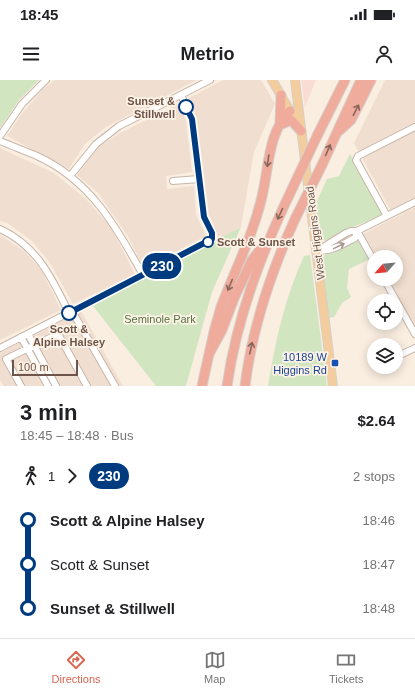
<!DOCTYPE html>
<html lang="en">
<head>
<meta charset="utf-8">
<style>
	:root { --surface:#fff; --page:#f2f2f2; --text:#202124; --muted:#757577; --line:#e0e0e0; --accent:#da6450 }
	body { margin:0; font-family:Helvetica,sans-serif; background:var(--page); color:var(--text); height:100vh; display:flex; flex-direction:column; font-size:15px; white-space:nowrap }
	* { box-sizing:border-box; margin:0 }
	p { font-size:13px; color:var(--muted) }
	.icon { flex:none; width:22px; height:22px; fill:none; stroke:currentColor; stroke-width:2; stroke-linecap:round; stroke-linejoin:round }
	.map { position:relative; height:306px; overflow:hidden }
	.drawer { display:flex; flex-direction:column; background:var(--surface); flex:1 }
	.drawer>* { flex:none }
	.badge { padding:0 8px; border-radius:13px; font-size:14px; line-height:26px }
	.needle { width:26px; rotate:243deg }
	.tools { position:absolute; left:367px; top:170px; display:grid; gap:8px }
	.tools a { display:grid; place-items:center; width:36px; height:36px; border-radius:50%; background:var(--surface); box-shadow:0 2px 10px #0003; font-size:20px }
	.scale { position:absolute; left:12px; bottom:10px; width:66px; box-sizing:border-box; padding-left:4px; border:2px solid #6e544a; border-top:0; font-size:11px; line-height:14px; white-space:nowrap; color:#6e544a; -webkit-text-stroke:3px #fdf2e6; paint-order:stroke }
	.map>.badge { position:absolute; translate:-50% -50%; box-shadow:0 0 0 2px #fff }
	.legs { display:flex; align-items:center; gap:6px; height:44px; padding:0 20px; font-size:13px }
	.legs p { margin-inline-start:auto }
	.summary { display:flex; align-items:center; justify-content:space-between; height:68px; padding:0 20px }
	h1 { font-size:22px; font-weight:600; line-height:30px }
	ul { padding:0 20px; list-style:none }
	li { display:flex; align-items:center; gap:14px; height:44px; font-size:15px }
	li i { display:grid; place-items:center; width:6px; height:100%; margin:0 5px; background:currentColor }
	li i::after { content:''; width:10px; height:10px; margin:-5px; border:3px solid; border-radius:50%; background:var(--surface) }
	li p { margin-inline-start:auto }
	li:first-child i { background:linear-gradient(#0000 50%,currentColor 0) }
	li:last-child i { background:linear-gradient(currentColor 50%,#0000 0) }
	.status { display:flex; justify-content:space-between; align-items:center; height:28px; padding:0 20px; background:var(--surface); direction:ltr }
	.status svg { height:11px; fill:currentColor }
	header { display:flex; justify-content:space-between; align-items:center; height:52px; padding:0 20px; background:var(--surface); font-size:18px; font-weight:600 }
	.tab-bar { display:flex; justify-content:space-around; align-items:center; height:56px; border-top:1px solid var(--line); background:var(--surface); font-size:11px; color:var(--muted) }
	.tab-bar a { display:grid; justify-items:center; gap:2px }
	.tab-bar .active { color:var(--accent) }
	.map>svg:first-child { display:block }
	.residential { fill:#f0dfd0 }
	.commercial { fill:#f9ddd5 }
	.green { fill:#d2e5c1 }
	.lines { fill:none; stroke-linecap:round; stroke-linejoin:round }
	.minor-casing { stroke:#c9b5a9; stroke-width:8 }
	.major-casing { stroke:#d6cfcc; stroke-width:10 }
	.highway-casing { stroke:#d6cfcc; stroke-width:11 }
	.minor { stroke:#fff; stroke-width:6 }
	.major { stroke:#f3cd9e; stroke-width:8 }
	.highway { stroke:#efac9c; stroke-width:9 }
	.highway-bridge-casing { stroke:#d6cfcc; stroke-width:11; stroke-linecap:butt }
	.highway-bridge { stroke:#efac9c; stroke-width:9 }
	.oneway { stroke:#88665a }
	.oneway2 { stroke:#a89892 }
	.line-1-casing { stroke:#fff; stroke-width:9 }
	.line-1 { stroke:#003b80; stroke-width:6 }
	.stop-1-dot { fill:#fff; stroke:#003b80; stroke-width:2 }
	.transit-dot { fill:#1a4fb4; stroke:#fdf2e6; stroke-width:1.5 }
	.labels { text-anchor:middle; dominant-baseline:central; stroke-width:3.5; stroke-linejoin:round; paint-order:stroke }
	.stop-label { font-size:11px; font-weight:bold; fill:#6e544a; stroke:#fdf2e6; text-anchor:end }
	.street-label { font-size:11px; fill:#6e544a; stroke:#fdf2e6 }
	.park-label { font-size:11px; fill:#557343; stroke:#fdf2e6 }
	.transit-label { font-size:11px; fill:#164399; stroke:#fdf2e6; text-anchor:end }
</style>
</head>
<body>
<div class="status"><b>18:45</b><svg viewBox="0 0 49 12"><path d="M0 12V9h3v3zM5 12V6h3v6zM10 12V3h3v9zM15 12V0h3v12zM26 1h20v11H26zM47 4h2v5h-2z"/></svg></div>
<header><svg class="icon" aria-label="menu" viewBox="0 0 24 24"><path d="M4 6h16M4 12h16M4 18h16"/></svg>Metrio<svg class="icon" aria-label="person" viewBox="0 0 24 24"><circle cx="12" cy="8" r="4"/><path d="M4 21q1-7 8-7t8 7"/></svg></header>
<div class="map">
<svg width="415" height="306" viewBox="0 0 415 306">
	<rect width="100%" height="100%" fill="#faeee1"/>
	<path class="residential" d="M55,0H197L106,47L85,64L69,89L7,56L21,35L42,10Z
		M223,0H261L275,24L254,72L241,147L219,160L209,134L197,39L189,18Z
		M385,0H415V119L391,131L354,63Z
		M179,24L186,41L192,92L166,96L167,109L194,106L196,134L206,156L144,188L127,155L98,113L77,95L96,69L120,53Z
		M0,68L54,93L86,119L110,146L135,194L73,224L50,183L32,161L7,143L0,141Z
		M415,127V246L389,199H396V177H376L363,154Z
		M0,155L24,171L42,191L61,230L0,260Z
		M81,231L123,306H4L0,300V273Z"/>
	<path class="commercial" d="M301,0H316L305,27Z"/>
	<path class="green" d="M0,0H39L19,20L0,48Z
		M350,74L383,135L348,149L325,161L319,157L316,123L327,99L339,96Z
		M241,147L212,212L186,306H156L93,226Z
		M357,160L360,161L370,179L349,189L347,208L351,217L342,223L334,237L328,238L322,184L323,176Z
		M310,175L327,306H268C275,262 285,217 304,176Z"/>
	<g class="lines">
		<g class="minor-casing">
			<path id="minor" d="M0,56L22,24L46,0
				M0,61C12,66 25,71 37,76C90,100 116,146 143,195
				M70,96L96,64L119,46L210,0
				M173,101L199,99
				M387,136L356,80L358,76L415,47
				M0,149C37,166 52,198 69,233
				M357,151L374,181
				M317,171L346,153L351,151H357L415,122
				M317,171C331,172 343,164 355,158L357,151
				M384,199L415,254
				M72,231L115,306
				M28,254L56,306
				M21,257L48,306
				M0,268L212,159V153L204,137L192,39L181,15
				M396,277L415,268
				M21,306L6,279L58,254L87,306"/>
		</g>
		<g class="major-casing">
			<path id="major" d="M272,0L293,36
				M295,0L333,306"/>
		</g>
		<g class="highway-casing">
			<path id="highway" d="M280,43L281,15
				M280,45L291,40L301,51
				M339,51L351,40L371,0
				M318,54L345,0
				M322,85L361,0
				M209,274C212,259 216,243 221,227C236,187 256,150 264,107C269,81 270,50 290,31
				M202,306L209,274L222,250L235,216L252,180L262,167
				M227,306C237,236 262,172 292,109
				M245,306C252,248 271,192 295,139"/>
		</g>
		<use href="#minor" class="minor"/>
		<use href="#major" class="major"/>
		<use href="#highway" class="highway"/>
		<g class="highway-bridge-casing">
			<path id="highway-bridge" d="M292,109L318,54
				M295,139L322,85"/>
		</g>
		<use href="#highway-bridge" class="highway-bridge"/>
	</g>
	<defs><path id="oneway-shaft" d="M-6 0H5M1.5-3L5.5 0L1.5 3" fill="none" stroke-width="1.6" stroke-linecap="round" stroke-linejoin="round"/></defs>
	<g class="oneway">
		<use href="#oneway-shaft" transform="translate(356 30) rotate(-63)"/>
		<use href="#oneway-shaft" transform="translate(328 70) rotate(-67)"/>
		<use href="#oneway-shaft" transform="translate(268 81) rotate(98)"/>
		<use href="#oneway-shaft" transform="translate(280 134) rotate(115)"/>
		<use href="#oneway-shaft" transform="translate(230 205) rotate(112)"/>
		<use href="#oneway-shaft" transform="translate(251 268) rotate(-78)"/>
	</g>
	<use class="oneway2" href="#oneway-shaft" transform="translate(339 166) rotate(-26)"/>
	<g class="lines">
		<g class="line-1-casing">
			<path id="line-1" d="M69,233L212,159V153L204,137L192,39L186,27"/>
		</g>
		<use href="#line-1" class="line-1"/>
	</g>
	<g class="stop-1-dot">
		<circle cx="186" cy="27" r="7"/>
		<circle cx="208" cy="162" r="5"/>
		<circle cx="69" cy="233" r="7"/>
	</g>
	<rect class="transit-dot" x="331" y="279" width="8" height="8" rx="2"/>
	<g class="labels">
		<g class="stop-label">
			<text x="175" y="21">Sunset &amp;<tspan x="175" dy="13">Stillwell</tspan></text>
			<text x="217" y="162" text-anchor="start">Scott &amp; Sunset</text>
			<text x="69" y="249" text-anchor="middle">Scott &amp;<tspan x="69" dy="13">Alpine Halsey</tspan></text>
		</g>
		<g class="street-label">
			<text transform="translate(315 153) rotate(-97)">West Higgins Road</text>
		</g>
		<g class="park-label">
			<text x="160" y="239">Seminole Park</text>
		</g>
		<g class="transit-label">
			<text x="327" y="277">10189 W<tspan x="327" dy="13">Higgins Rd</tspan></text>
		</g>
	</g>
</svg>
<div class="tools">
<a><svg class="needle" viewBox="-14 -14 28 28"><path d="M0-13l5 13h-10z" fill="#e53935"/><path d="M0 13l5-13h-10z" fill="#757577"/></svg></a>
<a><svg class="icon" aria-label="locate" viewBox="0 0 24 24"><circle cx="12" cy="12" r="6"/><path d="M12 2v4M12 18v4M2 12h4M18 12h4"/></svg></a>
<a><svg class="icon" aria-label="layers" viewBox="0 0 24 24"><path d="M12 4l9 5-9 5-9-5zM3 14l9 5 9-5"/></svg></a>
</div>
<div class="scale">100 m</div>
<b class="badge" style="left:162px;top:186px;background:#003b80;color:#fff">230</b>
</div>
<section class="drawer">
<div class="summary"><div><h1>3 min</h1><p>18:45 – 18:48 · Bus</p></div><b>$2.64</b></div>
<div class="legs"><svg class="icon" aria-label="walk" viewBox="0 0 24 24"><circle cx="13" cy="4" r="2"/><path d="M13 8l-2 6 4 7M11 14l-3 7M7 12l3-4h3l4 4"/></svg>1<svg class="icon" aria-label="forward" viewBox="0 0 24 24"><path d="M9 5l7 7-7 7"/></svg><b class="badge" style="background:#003b80;color:#fff">230</b><p>2 stops</p></div>
<ul>
<li><i style="color:#003b80"></i><b>Scott &amp; Alpine Halsey</b><p>18:46</p></li>
<li><i style="color:#003b80"></i><span>Scott &amp; Sunset</span><p>18:47</p></li>
<li><i style="color:#003b80"></i><b>Sunset &amp; Stillwell</b><p>18:48</p></li>
</ul>
</section>
<nav class="tab-bar">
<a class="active"><svg class="icon" aria-label="directions" viewBox="0 0 24 24"><path d="M12 3l9 9-9 9-9-9zM9 14v-3h6M13 9l2 2-2 2"/></svg>Directions</a>
<a><svg class="icon" aria-label="map" viewBox="0 0 24 24"><path d="M3 6l6-2 6 2 6-2v14l-6 2-6-2-6 2zM9 4v14M15 6v14"/></svg>Map</a>
<a><svg class="icon" aria-label="tickets" viewBox="0 0 24 24"><path d="M3 7h18v10H3zM15 7v10"/></svg>Tickets</a>
</nav>
</body>
</html>
